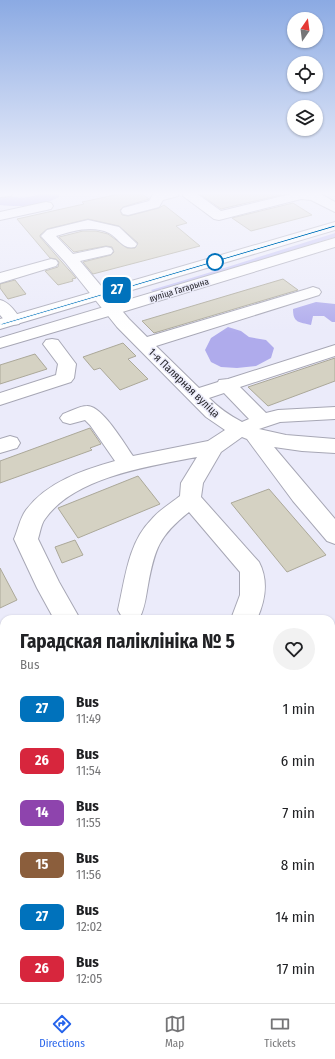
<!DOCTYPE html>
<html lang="en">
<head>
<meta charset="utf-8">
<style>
	:root { --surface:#fff; --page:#f2f2f2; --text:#202124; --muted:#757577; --line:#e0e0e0; --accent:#2563eb }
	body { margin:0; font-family:"Fira Sans Condensed",sans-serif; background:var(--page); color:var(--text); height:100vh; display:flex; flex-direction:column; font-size:15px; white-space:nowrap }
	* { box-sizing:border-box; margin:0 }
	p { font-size:13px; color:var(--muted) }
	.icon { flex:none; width:22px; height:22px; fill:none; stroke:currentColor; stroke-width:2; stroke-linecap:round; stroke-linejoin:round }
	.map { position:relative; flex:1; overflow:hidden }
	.details { position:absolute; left:0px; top:615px; width:335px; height:388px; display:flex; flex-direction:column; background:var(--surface); border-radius:12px 12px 0 0; box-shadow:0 1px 3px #0004 }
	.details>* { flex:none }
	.badge { padding:0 8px; border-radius:6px; font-size:14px; line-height:26px }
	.needle { width:26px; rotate:14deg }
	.buttons { position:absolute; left:287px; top:12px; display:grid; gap:8px }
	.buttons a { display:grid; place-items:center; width:36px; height:36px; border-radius:50%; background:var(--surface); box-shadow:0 1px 3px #0004; font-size:20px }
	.map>.badge { position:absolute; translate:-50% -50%; box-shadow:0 0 0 2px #fff }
	.round { display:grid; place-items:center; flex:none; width:42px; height:42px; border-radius:21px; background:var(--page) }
	.headline { display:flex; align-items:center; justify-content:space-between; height:68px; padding:0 20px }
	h1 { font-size:19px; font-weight:700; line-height:30px }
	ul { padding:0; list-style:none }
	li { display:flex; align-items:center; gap:12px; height:52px; padding:0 20px }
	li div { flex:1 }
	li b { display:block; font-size:15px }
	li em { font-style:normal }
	li .badge { min-width:44px; font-weight:700; text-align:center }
	.dock { display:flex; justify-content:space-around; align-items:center; height:56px; border-top:1px solid var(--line); background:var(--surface); font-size:11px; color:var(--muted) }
	.dock a { display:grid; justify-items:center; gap:2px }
	.dock .on { color:var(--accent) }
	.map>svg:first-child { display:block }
	.green { fill:#c4c2f4 }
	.forest { fill:#afabec }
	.building { fill:#d5d2c3; stroke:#aba899 }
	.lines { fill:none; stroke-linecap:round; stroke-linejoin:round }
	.minor-casing { stroke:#a7a7b5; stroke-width:2 }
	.major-casing { stroke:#a7a7b5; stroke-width:2 }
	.minor { fill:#fff; fill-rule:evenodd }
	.major { fill:#fff; fill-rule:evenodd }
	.line { fill:#0072bc; stroke:#fff }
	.stop-dot { fill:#fff; stroke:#0072bc; stroke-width:2 }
	.labels { text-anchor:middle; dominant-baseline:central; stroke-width:3; stroke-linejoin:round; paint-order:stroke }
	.far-street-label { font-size:9px; fill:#29292e; stroke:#ebebfa }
	.street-label { font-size:11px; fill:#29292e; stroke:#ebebfa }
</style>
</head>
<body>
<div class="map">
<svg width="335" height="1003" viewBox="0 0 335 1003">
	<rect width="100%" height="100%" fill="#ebebfa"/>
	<path class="green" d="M335,233V237L154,293L151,290C213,272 274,252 335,233Z
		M335,658V1003H126L124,999H331V660Z
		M4,720V894L0,893V721Z"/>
	<path class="forest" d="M43,193H53L58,194L59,197C42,207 18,207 0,205V196C19,197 24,200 43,193Z
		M316,302L335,304V322H332L324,316H313L311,325C299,322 293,323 293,309Z
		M228,327L241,331L249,337L266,340L274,348L271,358L256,366L237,368L221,367L211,362L205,350L211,338Z"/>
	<path class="building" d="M124,193H141L149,199L123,207L120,210L122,215L128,216L159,208L164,205L187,223L176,226L200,246L93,274L83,262L111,255L114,252L112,247L106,246L74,252L59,237L83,231H96L108,234L127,248H135L138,243L119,226L88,219L47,229L40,235V237L76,278L72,279L73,281L58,285L45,271L58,267L59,262L56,259L50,258L17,219L84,204L82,202Z
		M198,193H277L281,195L221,209Z
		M293,203L312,215L251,231L232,218Z
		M283,279L298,290L154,333L142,321Z
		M15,280L26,294L8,299L0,288V284Z
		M123,343L136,356L128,359L148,379L120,390L100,368L94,370L83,357Z
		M35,354L47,369L0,384V365Z
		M335,358V381L268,406L248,387Z
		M90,428L101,444L90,448L92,450L0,483V461Z
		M138,476L160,504L78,538L58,508Z
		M269,489L326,555L287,572L231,503Z
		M75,540L83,555L62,563L55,547Z
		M0,568L17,600L0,608Z"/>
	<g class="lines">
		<g class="minor-casing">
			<path id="minor" d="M0,193H12L11,196L0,197Z
				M160,193H179L178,196L163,200L159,207L128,215L123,214L121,211L123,208L149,201L153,194Z
				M182,193H196L221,211L295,193H319L335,202V212L311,200L301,199L219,220L214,219L183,196Z
				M46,202L51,203L53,206L51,209L0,220V212Z
				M88,220L119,227L137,244L135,247C122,250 119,238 109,233C92,225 73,231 56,236L73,254L106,247L111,248L113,251L111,254L80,261L129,319L147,337L307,289L313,287L319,289L321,292L319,295L156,346L199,388L218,382L219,380L228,379L335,345V356L240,387L266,413L278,410L335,407V419L280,422L259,429L286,435L335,439V453L302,451L274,447L335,519V544L327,541L293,501L247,439L242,437L221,452L203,483L201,497L259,562C269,581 265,601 257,619H231L240,595V572L189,512C159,536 155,548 148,585C146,596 145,607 140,617L135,619L122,617L118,610C125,580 128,543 151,520C159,510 170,504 180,496L181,483L197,457C150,466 74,477 45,519C41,524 40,533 38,539L59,582L80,619H54L37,588L14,539C18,530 20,518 26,510C47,482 83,470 115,461L90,425L85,420L70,424L63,422L60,418L63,414C71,411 80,406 87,406C102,405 125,445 133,456L208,441L225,430L206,417L117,327L65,262L41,236L47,230ZM224,393L249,419L242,422C229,415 219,408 209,398Z
				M51,259L56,260L58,263L56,266L0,283V273Z
				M0,300C9,302 16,312 21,320L19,324C9,326 6,322 0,315Z
				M52,339L58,340L76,364L74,378L71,382L0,405V393L56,375L58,364L43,344L46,340Z
				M10,436L17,438L20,443L17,448L0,453V439Z"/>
		</g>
		<g class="major-casing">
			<path id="major" d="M335,222V230L0,329V319Z
				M335,238V247L119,313L0,348V338Z"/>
		</g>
		<use href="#minor" class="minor"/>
		<use href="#major" class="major"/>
	</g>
	<linearGradient id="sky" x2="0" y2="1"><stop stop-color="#8baae3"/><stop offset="0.58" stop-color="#f6f6fd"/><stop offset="1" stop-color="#f6f6fd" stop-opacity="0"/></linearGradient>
	<rect width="335" height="333" fill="url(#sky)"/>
	<path class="line" d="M335,225V227L2,325L0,324Z"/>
	<circle class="stop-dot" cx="215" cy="262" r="8"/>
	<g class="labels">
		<g class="far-street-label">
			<text transform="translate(179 290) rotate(-17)">вуліца Гагарына</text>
		</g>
		<g class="street-label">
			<text transform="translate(184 383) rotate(44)">1-я Палярная вуліца</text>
		</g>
	</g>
</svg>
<div class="buttons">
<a><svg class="needle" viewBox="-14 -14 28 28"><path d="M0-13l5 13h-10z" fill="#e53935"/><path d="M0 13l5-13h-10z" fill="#757577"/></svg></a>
<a><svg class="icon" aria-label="locate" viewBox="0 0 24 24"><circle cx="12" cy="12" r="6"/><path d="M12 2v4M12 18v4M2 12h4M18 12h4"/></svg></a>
<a><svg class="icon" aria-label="layers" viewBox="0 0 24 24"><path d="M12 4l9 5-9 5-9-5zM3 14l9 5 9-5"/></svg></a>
</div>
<b class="badge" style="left:117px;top:290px;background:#0072bc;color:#fff">27</b>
<section class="details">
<div class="headline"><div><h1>Гарадская паліклініка № 5</h1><p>Bus</p></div><a class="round"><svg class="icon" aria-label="heart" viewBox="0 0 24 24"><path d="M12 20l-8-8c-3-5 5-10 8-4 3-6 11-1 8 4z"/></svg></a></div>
<ul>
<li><span class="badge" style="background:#0072bc;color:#fff">27</span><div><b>Bus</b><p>11:49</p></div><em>1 min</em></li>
<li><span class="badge" style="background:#d7263d;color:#fff">26</span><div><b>Bus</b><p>11:54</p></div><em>6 min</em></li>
<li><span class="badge" style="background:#8e44ad;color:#fff">14</span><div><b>Bus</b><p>11:55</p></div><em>7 min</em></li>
<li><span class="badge" style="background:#8b5e3c;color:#fff">15</span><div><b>Bus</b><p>11:56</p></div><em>8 min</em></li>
<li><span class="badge" style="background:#0072bc;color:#fff">27</span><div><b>Bus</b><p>12:02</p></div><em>14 min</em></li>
<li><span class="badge" style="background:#d7263d;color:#fff">26</span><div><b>Bus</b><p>12:05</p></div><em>17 min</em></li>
</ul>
</section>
</div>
<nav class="dock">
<a class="on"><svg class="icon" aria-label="directions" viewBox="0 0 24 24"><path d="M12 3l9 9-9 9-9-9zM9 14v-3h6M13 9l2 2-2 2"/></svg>Directions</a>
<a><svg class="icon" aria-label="map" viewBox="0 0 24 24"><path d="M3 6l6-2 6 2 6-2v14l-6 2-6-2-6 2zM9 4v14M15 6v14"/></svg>Map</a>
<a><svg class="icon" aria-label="tickets" viewBox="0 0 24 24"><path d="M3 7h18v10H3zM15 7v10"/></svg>Tickets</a>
</nav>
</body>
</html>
